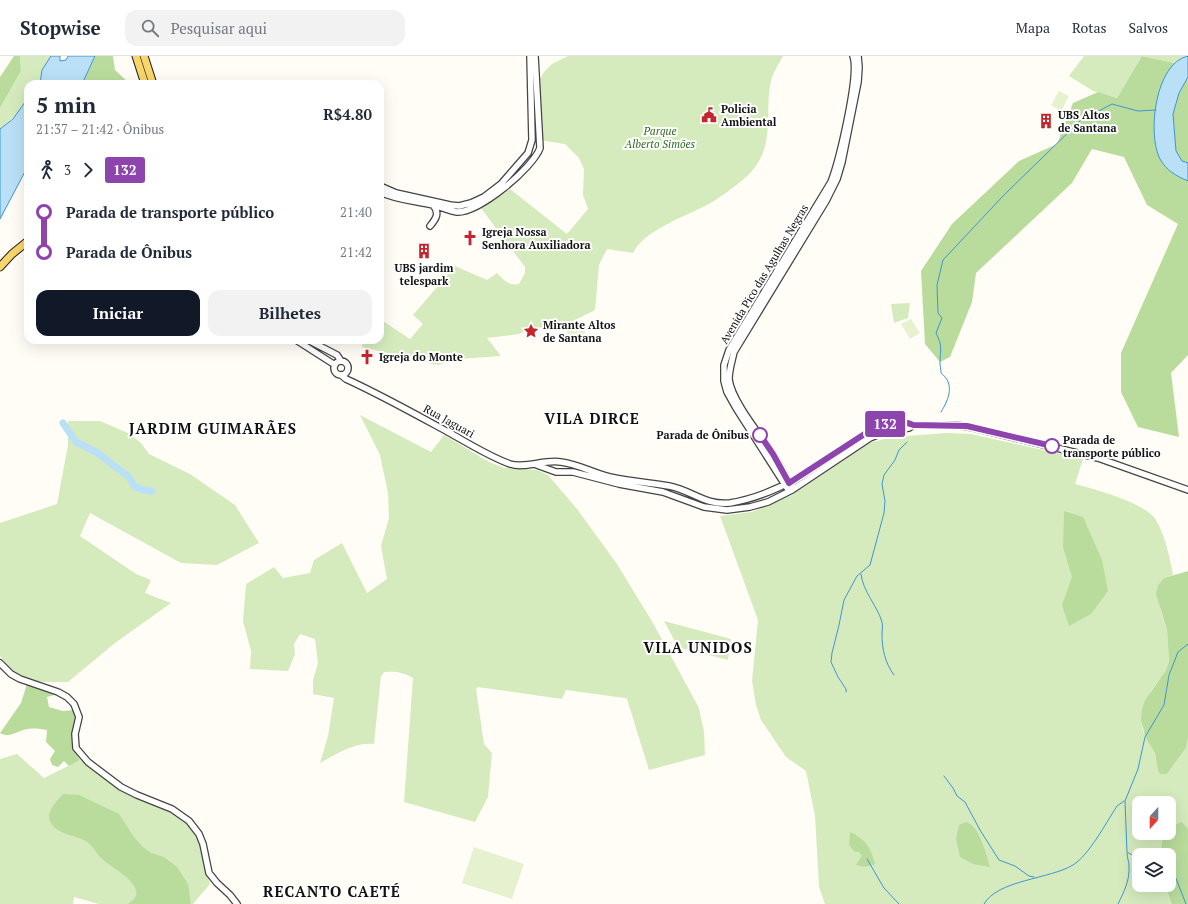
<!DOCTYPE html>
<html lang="pt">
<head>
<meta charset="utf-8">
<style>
	:root { --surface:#fff; --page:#f2f2f3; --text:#1f2937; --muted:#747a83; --line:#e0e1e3; --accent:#111827 }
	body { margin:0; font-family:"PT Serif",serif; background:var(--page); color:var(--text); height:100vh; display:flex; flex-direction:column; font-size:15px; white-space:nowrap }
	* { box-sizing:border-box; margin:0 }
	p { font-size:13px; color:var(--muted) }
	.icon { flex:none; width:22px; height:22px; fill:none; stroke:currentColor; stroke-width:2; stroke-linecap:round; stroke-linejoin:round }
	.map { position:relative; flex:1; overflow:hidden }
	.panel { position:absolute; left:24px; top:24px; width:360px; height:264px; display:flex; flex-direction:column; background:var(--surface); border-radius:12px; box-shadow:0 4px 16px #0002 }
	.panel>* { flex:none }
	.badge { padding:0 8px; border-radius:3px; font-size:14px; line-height:26px }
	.needle { width:26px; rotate:201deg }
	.buttons { position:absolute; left:1132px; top:740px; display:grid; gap:8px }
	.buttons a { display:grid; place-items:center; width:44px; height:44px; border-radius:8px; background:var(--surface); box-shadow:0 4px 16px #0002; font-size:20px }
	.map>.badge { position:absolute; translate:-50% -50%; box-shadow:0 0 0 2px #fff }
	.legs { display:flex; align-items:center; gap:6px; height:44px; padding:0 12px; font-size:13px }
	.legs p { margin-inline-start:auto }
	.head { display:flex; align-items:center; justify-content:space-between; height:68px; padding:0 12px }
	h1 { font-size:22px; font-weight:600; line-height:30px }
	.action { display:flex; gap:8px; margin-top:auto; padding:8px 12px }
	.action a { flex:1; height:46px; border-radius:12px; background:var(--accent); color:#fff; font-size:16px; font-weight:600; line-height:46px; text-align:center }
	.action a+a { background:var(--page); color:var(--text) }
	ul { padding:0 12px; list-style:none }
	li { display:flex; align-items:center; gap:14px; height:40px; font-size:15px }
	li i { display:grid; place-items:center; width:6px; height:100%; margin:0 5px; background:currentColor }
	li i::after { content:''; width:10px; height:10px; margin:-5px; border:3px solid; border-radius:50%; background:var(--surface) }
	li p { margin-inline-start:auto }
	li:first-child i { background:linear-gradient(#0000 50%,currentColor 0) }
	li:last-child i { background:linear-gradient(currentColor 50%,#0000 0) }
	header { display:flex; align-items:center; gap:24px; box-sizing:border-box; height:56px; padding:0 20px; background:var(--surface); border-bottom:1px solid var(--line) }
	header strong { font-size:19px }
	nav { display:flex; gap:22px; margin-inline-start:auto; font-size:14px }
	.search { width:280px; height:36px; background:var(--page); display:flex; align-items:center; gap:10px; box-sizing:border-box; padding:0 14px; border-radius:12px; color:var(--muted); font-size:15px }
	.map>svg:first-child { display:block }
	.green { fill:#d5ebbd; fill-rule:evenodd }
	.forest { fill:#b9dc9c }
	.pitch { fill:#e6f2cf }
	.water { fill:#b9e0f7; stroke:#3f96cf }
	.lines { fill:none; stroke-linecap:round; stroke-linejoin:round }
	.stream { stroke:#3f96cf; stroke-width:1 }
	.river { stroke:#b9e0f7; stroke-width:7 }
	.minor-casing { stroke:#444; stroke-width:8 }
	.major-casing { stroke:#222; stroke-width:9 }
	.minor { stroke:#fff; stroke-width:5.5 }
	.major { stroke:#f9d66b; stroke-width:7 }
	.line-1-casing { stroke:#fff; stroke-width:9 }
	.line-1 { stroke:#8e44ad; stroke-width:6 }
	.stop-1-dot { fill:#fff; stroke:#8e44ad; stroke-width:2 }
	.labels { text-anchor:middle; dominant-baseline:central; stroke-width:4; stroke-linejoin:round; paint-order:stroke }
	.poi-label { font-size:11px; font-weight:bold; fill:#111; stroke:#fff; text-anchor:start }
	.park-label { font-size:11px; font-style:italic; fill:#2f6b1f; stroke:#fff }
	.street-label { font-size:11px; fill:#111; stroke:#fff }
	.stop-label { font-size:11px; font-weight:bold; fill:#111; stroke:#fff; text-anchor:end }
	.district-label { font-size:15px; font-weight:bold; letter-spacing:1px; fill:#111; stroke:#fff }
</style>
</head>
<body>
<header>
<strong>Stopwise</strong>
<div class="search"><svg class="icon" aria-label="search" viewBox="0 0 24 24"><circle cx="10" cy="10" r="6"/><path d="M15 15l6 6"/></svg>Pesquisar aqui</div>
<nav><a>Mapa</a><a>Rotas</a><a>Salvos</a></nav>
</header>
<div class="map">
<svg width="1188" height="848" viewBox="0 0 1188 848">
	<rect width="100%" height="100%" fill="#fffdf5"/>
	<path class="green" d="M20,0H51L42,14L40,28H28C28,32 29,37 28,41C26,52 8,66 0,73V52L21,15Z
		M568,0H783C779,8 773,16 771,25C764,56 776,87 752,115C742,126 716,145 703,151C681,162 644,175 633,197L607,193L599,209L595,254L575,264L554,271L526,274L519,278L487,282L501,300L459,303L438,309L362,291L363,284H380V263L410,283L423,268L413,259L455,210L487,224L497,217C503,224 509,230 519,228L525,217V211L481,152L510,133L567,178L588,153L583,139L584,113L579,102L565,88L545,85L542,83L538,26L544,16L552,8Z
		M1084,0H1142L1117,42L1093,35L1069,20Z
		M1142,0H1187L1174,7Z
		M910,247L908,262L894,267L891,248Z
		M360,359L431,396L444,379L489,406L504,412L537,414L548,419L577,453L617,508L653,567L699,652L704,676L705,699L649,714L627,643L625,642L566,634L562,643L478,631L476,633L484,688L492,697L488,741L475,766L404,746L413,622C403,616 395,615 384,616L381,620L374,688C354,686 337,698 320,707L328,680L334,642L313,638V624L318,607L315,583L300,578L294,588L295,598L288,615L250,613L251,595L243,565L246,528L274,511L283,522L310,517L314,504L342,487L367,537L387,523L381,490L389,462L388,437L380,399Z
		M68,365H100L130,378L141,387L149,398L190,418L235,449L259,487L217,509L181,507L90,457L80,480L136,518L151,524L145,537L171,547L115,587L68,626H43L25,623L11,614L0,600V467L57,448L68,389Z
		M947,377L971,378L1083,403L1075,428C1094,433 1146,447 1156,464C1165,479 1170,502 1173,519L1164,522L1158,529L1161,556L1167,574L1169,605L1166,614L1150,636L1142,672L1145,681L1155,697L1158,715L1161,718H1167L1186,692L1188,682V848H825L819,831L815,760L806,715L786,701L761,664L756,649L752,625L758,564L720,460L752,456L792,439L869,387L892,381ZM1139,747H1169V777H1139ZM1139,799H1169V829H1139Z
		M664,565L731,583L728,604L678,591Z
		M17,698L44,722L80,704C96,715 111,729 128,738C150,751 179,750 194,775C204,791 204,811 210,828L193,848H99L74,841L73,848H0V703Z"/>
	<path class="forest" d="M14,0H20L21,15L0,52V21Z
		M95,0H113L115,14L130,28H82Z
		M1142,0L1174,7L1188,6V299L1171,317L1179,381L1138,371L1121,336V297L1178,168L1147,149L1124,101L1092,93L1072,127L976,217L972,246L950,301L940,306L925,288L921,215L952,168L1019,105L1057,88L1073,47L1098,36L1117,42Z
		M1064,455L1083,461L1102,504L1108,535L1091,558L1069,570L1062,549L1072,521L1063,491Z
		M1188,515V682L1186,692L1167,718H1160L1158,715L1155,697L1145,681L1141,663L1142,653L1145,644L1166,614L1169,605L1167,574L1156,538L1158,529L1164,522Z
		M27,628L58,636L54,639L47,641L49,651L63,655L74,654C81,671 63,680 80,704L69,710L64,705L58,711L52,709L50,703L55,695L46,686L47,674C41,673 34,672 28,673C18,674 10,683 0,677L21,647Z
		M63,738L79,739L119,758L134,781L143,791L151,797L164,801L177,811L188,828L191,848H128C154,833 113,813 102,803C97,798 92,789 86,785C75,779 58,779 51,767C44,757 57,745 63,738Z
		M966,766C980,770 986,798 990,811L973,808L960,801L956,783L959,769Z
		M1182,766L1188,773V848H1172L1165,829H1169V799H1161L1163,777H1169V771Z
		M850,776C866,783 871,792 875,808C870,811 861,811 856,809L862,800L859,796H855L849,789Z"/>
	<path class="pitch" d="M1059,35L1069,40L1061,55L1051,49Z
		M911,263L920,277L910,283L901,268Z
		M567,274L585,275L584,287L568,285Z
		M474,791L524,808L512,843L462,827Z"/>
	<path class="water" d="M51,0H60V5L66,4L68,0H95L82,28H40L42,14Z
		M1188,0V21L1179,37L1173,58L1176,95L1182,105L1188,107V125C1176,120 1166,114 1160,103C1147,78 1155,7 1188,0Z
		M28,42V110L0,163V73L13,63Z"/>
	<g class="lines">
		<path class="stream" d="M941,356C949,343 955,328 941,317C941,313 940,310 940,307C940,293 943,291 936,277L942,262L938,257L937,229L943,204L1004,139L1080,65L1112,48L1138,55L1156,54
			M861,518C863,536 877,549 882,566C883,570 882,574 882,578C882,593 885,607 894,619
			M846,636V633L838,621L831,606L832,597L839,569L844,544L857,520L870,509L884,457L885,445L882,428L884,419L895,404L899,394L907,386
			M944,720L953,732L957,740L965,746L980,774L999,804L1015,810L1029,820L1034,821
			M867,803L884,832L899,848
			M1139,803L1127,796L1125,745L1138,713L1145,681L1164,649L1169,619L1178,596L1188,588
			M1169,817L1175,820L1186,848
			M984,848C997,824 1050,823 1073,809C1089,799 1106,767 1117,750L1124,745
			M1118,848C1124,836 1130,824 1129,810C1129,805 1127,802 1127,797"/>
		<path class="river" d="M63,367L76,386L96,396L129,421L134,430L143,434L152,435"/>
		<g class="minor-casing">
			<path id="minor" d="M380,130L396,137L450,149L459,150L471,147L484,141L501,128L528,97L532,84L530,0
				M380,136C396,144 416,145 433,149C441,151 450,155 457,156C479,157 533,112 540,92L535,0
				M430,170C436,163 440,157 433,149
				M296,284L335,309
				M308,284L337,299L341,305
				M334 312a7 7 0 1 1 14 0a7 7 0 1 1-14 0Z
				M341,319L346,323C381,339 415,358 448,376C468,387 488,400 510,408C526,413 544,403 561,406C578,408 593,417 610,421C629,425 649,427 669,430C691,434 706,450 730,447C784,438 828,403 873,372C883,367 903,363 913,369H957L974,372L1098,402L1188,434
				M534,408L556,416H573L619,428L663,436L704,451L727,454L750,451L768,446L792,434L870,382L887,375L909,372L913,369
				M793,433C786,422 780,409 773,398C761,380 731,344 729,323C729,314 732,305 734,296L826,145L837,123L842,106L858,26L859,11L858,0
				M789,435L736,352L727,336L724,325V309L729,294L831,126C839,105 860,19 853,0
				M0,607L11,618L20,623L58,636L67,641L74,648L79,661L75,678L76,692L88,706L121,731L137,739L172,753L189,765L199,778L203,788L209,817L217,827L230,839L237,848"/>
		</g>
		<g class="major-casing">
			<path id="major" d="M136,0L145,28
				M144,0L153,28
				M0,211L12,198L28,185"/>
		</g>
		<use href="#minor" class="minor"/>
		<use href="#major" class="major"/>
	</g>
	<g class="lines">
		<g class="line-1-casing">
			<path id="line-1" d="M760,379L773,398L789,427L880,368C890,367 904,364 913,369L967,370L1052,390"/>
		</g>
		<use href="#line-1" class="line-1"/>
	</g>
	<defs>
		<g id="civic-bare" transform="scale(1.2)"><path d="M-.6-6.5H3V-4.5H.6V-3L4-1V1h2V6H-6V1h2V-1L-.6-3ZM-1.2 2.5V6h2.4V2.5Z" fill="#c4262e" stroke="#fff" stroke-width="2.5" paint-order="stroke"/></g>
		<g id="building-bare" transform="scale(1.2)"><path d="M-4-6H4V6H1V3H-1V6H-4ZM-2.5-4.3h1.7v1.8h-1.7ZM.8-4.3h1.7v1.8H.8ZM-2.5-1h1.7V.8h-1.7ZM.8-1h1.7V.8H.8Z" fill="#c4262e" stroke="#fff" stroke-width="2.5" paint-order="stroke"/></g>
		<g id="church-bare" transform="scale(1.2)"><path d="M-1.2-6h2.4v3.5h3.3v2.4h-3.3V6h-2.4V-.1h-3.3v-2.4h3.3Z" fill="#c4262e" stroke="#fff" stroke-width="2.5" paint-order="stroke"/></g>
		<g id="sight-bare" transform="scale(1.2)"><path d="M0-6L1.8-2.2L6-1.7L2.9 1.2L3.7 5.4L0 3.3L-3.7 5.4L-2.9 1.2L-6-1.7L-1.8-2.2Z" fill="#c4262e" stroke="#fff" stroke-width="2.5" paint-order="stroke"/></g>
	</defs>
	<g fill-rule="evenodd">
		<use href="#civic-bare" x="709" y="59"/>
		<use href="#building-bare" x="1046" y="65"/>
		<use href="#church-bare" x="470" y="182"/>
		<use href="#building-bare" x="424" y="195"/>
		<use href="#sight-bare" x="531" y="275"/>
		<use href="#church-bare" x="367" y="301"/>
	</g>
	<g class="stop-1-dot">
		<circle cx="760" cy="379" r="7"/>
		<circle cx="1052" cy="390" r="7"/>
	</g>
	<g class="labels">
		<g class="poi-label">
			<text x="721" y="53">Policia<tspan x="721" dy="13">Ambiental</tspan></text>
			<text x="1058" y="59">UBS Altos<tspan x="1058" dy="13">de Santana</tspan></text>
			<text x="482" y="176">Igreja Nossa<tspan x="482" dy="13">Senhora Auxiliadora</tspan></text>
			<text x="424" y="212" text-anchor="middle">UBS jardim<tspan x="424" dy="13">telespark</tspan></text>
			<text x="543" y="269">Mirante Altos<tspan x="543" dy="13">de Santana</tspan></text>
			<text x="379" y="301">Igreja do Monte</text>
		</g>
		<g class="park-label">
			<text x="660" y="75">Parque<tspan x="660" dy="13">Alberto Simões</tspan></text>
		</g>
		<g class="street-label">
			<text transform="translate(764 218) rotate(-59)">Avenida Pico das Agulhas Negras</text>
			<text transform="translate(449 365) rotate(29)">Rua Jaguari</text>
		</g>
		<g class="stop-label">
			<text x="749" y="379">Parada de Ônibus</text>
			<text x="1063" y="384" text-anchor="start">Parada de<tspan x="1063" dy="13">transporte público</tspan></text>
		</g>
		<g class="district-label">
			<text x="592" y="362">VILA DIRCE</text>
			<text x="213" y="372">JARDIM GUIMARÃES</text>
			<text x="698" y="591">VILA UNIDOS</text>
			<text x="332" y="835">RECANTO CAETÉ</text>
		</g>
	</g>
</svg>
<div class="buttons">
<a><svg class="needle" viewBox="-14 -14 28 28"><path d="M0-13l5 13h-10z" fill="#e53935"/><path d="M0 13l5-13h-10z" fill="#747a83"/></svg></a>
<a><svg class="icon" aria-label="layers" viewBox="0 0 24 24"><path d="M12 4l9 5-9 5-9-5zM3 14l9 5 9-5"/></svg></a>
</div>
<b class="badge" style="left:885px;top:368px;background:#8e44ad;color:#fff">132</b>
<section class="panel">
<div class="head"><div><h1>5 min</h1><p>21:37 – 21:42 · Ônibus</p></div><b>R$4.80</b></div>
<div class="legs"><svg class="icon" aria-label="walk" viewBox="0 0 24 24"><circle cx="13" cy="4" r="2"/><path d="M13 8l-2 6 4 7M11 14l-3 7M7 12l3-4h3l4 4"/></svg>3<svg class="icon" aria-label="forward" viewBox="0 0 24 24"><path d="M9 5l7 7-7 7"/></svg><b class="badge" style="background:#8e44ad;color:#fff">132</b></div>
<ul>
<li><i style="color:#8e44ad"></i><b>Parada de transporte público</b><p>21:40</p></li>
<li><i style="color:#8e44ad"></i><b>Parada de Ônibus</b><p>21:42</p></li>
</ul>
<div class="action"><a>Iniciar</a><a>Bilhetes</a></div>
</section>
</div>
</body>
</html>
